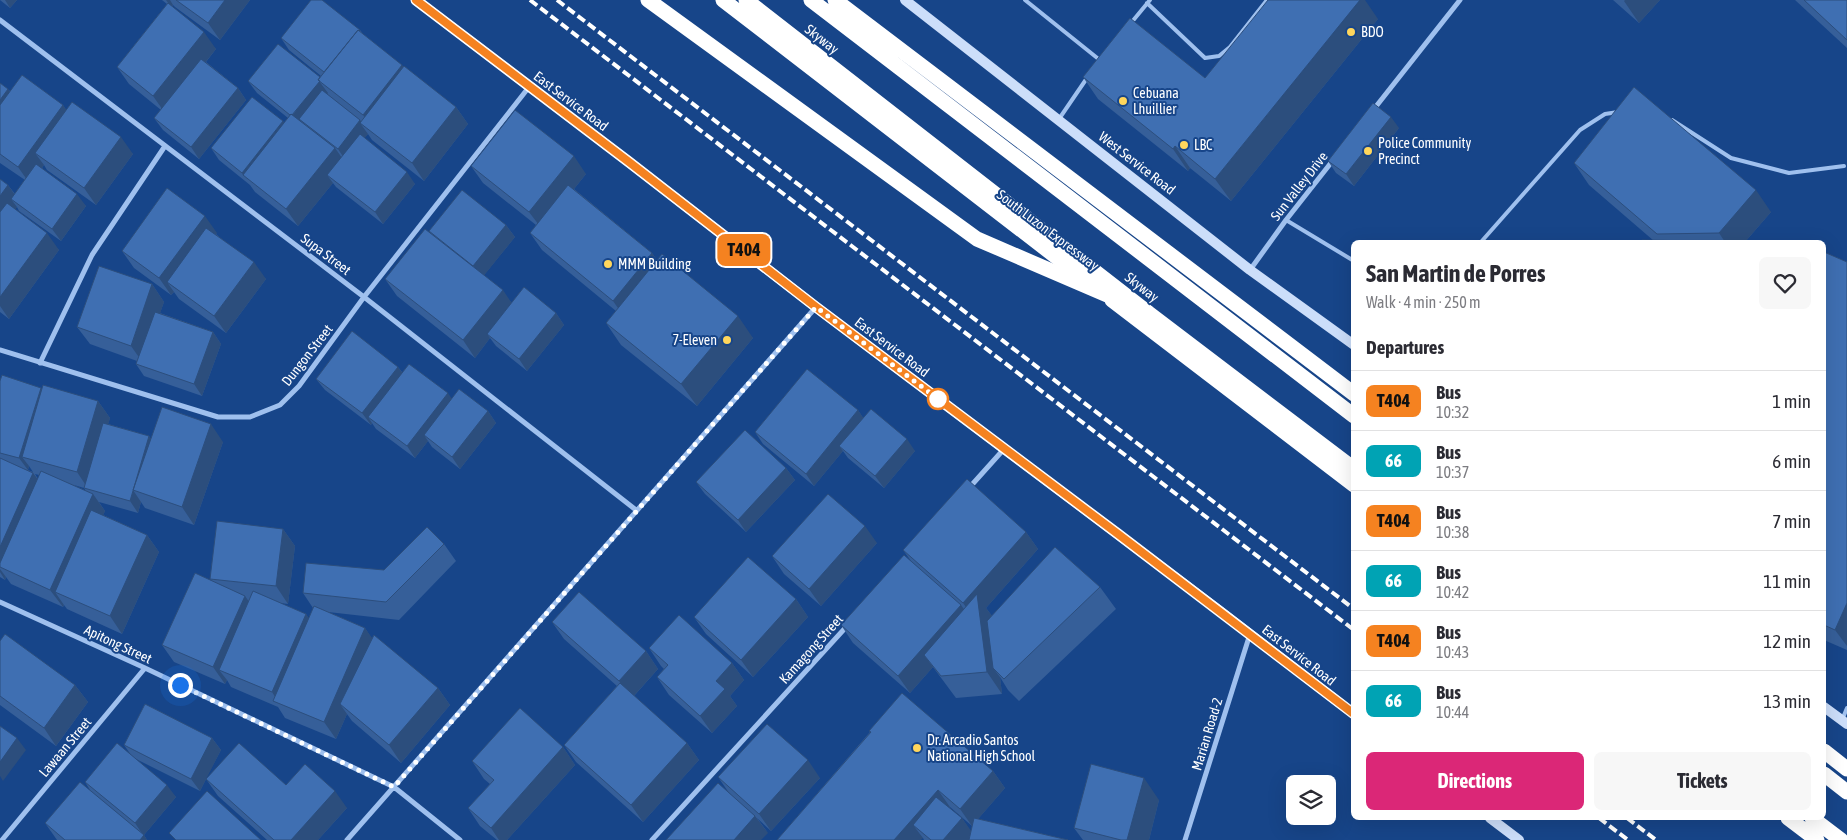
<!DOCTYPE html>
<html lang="en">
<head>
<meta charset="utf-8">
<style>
	:root { --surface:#fff; --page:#f7f7f7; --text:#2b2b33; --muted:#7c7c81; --line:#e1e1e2; --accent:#db2777 }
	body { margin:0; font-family:"Asap Condensed",sans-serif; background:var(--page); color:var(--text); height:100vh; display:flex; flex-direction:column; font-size:19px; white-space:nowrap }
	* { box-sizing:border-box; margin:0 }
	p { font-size:16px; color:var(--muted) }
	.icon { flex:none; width:28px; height:28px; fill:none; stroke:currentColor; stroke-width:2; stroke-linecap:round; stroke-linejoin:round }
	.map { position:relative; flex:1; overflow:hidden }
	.sheet { position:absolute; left:1351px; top:240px; width:475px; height:580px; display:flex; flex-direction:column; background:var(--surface); border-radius:8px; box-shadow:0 5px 20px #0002 }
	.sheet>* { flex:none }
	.badge { padding:0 10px; border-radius:8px; font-size:18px; line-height:32px }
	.fabs { position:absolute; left:1286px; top:775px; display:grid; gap:10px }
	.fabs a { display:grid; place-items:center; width:50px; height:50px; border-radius:8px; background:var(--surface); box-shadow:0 5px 20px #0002; font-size:25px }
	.you { position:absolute; width:25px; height:25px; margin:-12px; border:4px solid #fff; border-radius:50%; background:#1a73e8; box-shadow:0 0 0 8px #1a73e833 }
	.map>.badge { position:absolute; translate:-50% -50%; box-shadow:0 0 0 2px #fff }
	h2 { padding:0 15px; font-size:19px; line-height:45px }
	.round { display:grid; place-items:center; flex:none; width:52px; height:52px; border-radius:8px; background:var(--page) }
	.overview { display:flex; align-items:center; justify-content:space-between; height:85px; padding:0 15px }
	h1 { font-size:24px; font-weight:700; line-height:38px }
	.primary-button { display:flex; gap:10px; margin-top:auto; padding:10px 15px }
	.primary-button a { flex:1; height:58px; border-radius:8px; background:var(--accent); color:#fff; font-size:20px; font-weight:700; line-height:58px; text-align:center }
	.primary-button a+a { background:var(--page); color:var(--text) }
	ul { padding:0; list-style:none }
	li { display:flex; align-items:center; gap:15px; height:60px; padding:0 15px; border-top:1px solid var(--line) }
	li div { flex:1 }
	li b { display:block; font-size:19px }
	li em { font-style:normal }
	li .badge { min-width:55px; font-weight:700; text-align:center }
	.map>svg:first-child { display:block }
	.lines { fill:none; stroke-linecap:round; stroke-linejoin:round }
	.service { stroke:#9fc0ee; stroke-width:4 }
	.minor { stroke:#9fc0ee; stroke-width:5 }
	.secondary { stroke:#ccdefa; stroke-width:10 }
	.motorway { stroke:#fff; stroke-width:15 }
	.rail { stroke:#fff; stroke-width:4; stroke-dasharray:9 4; stroke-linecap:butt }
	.motorway-bridge { stroke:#fff; stroke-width:15 }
	.wall { fill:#365f99; fill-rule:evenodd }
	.shaded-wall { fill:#2c4e7d }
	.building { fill:#3f6fb2; stroke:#2c4e7d }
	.line-casing { stroke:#fff; stroke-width:11 }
	.line { stroke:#f58220; stroke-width:8 }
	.walk { stroke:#fff; stroke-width:5; stroke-dasharray:0 9 }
	.poi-dot { fill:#ffd65c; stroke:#174589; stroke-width:2 }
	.stop-dot { fill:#fff; stroke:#f58220; stroke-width:2.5 }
	.labels { text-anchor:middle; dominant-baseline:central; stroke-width:4; stroke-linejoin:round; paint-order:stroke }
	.poi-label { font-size:14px; fill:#fff; stroke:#174589; text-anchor:start }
	.street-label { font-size:14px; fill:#fff; stroke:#174589 }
</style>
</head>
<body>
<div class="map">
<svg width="1847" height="840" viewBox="0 0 1847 840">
	<rect width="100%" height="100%" fill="#174589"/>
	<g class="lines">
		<path class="service" d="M1025,0L1101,61
			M1147,3L1205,58L1219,56L1230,47L1267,0
			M1131,23L1150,0
			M1059,119L1087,78
			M1672,120L1731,158L1789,173L1844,166
			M1286,220L1354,261
			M1481,242L1580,130L1605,114L1618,112
			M1842,720L1847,708"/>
		<path class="minor" d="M0,20L364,297L636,510
			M1374,109L1460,0
			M1250,270L1286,220L1334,159
			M0,350L218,417H250L280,405L299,386L364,297L529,87
			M40,363L92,255L165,146
			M969,488L1004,449
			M0,602L145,668L394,787L460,840
			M2,840L145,668
			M347,840L816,307
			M652,840L847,626
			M1185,840L1250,634"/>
		<path class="secondary" d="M416,0L629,162L816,307L1220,611L1354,714
			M905,0L1250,270L1354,345
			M1824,707L1847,724
			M1490,818L1519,840"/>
		<path class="motorway" d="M723,0L1094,286
			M746,0L1147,312L1354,469
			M811,0L1354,416
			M835,0L1354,394
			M1112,300L1354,485
			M1824,751L1847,769
			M1824,774L1847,792
			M1788,818L1817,840
			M1812,818L1841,840"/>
		<path class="rail" d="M530,0L1354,630
			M557,0L1354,609
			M1599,818L1628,840
			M1627,818L1656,840"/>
		<path class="motorway-bridge" d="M648,0L977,239L1147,312"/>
	</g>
	<path class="wall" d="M0,0H17L10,8Z
		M162,0H250L220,40L175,7L173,5L172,6L216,49L206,62L238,88L246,100L199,159L163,130L154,118L161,110L129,84L117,67L167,4Z
		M1613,0H1660L1639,23Z
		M1795,0H1847V48Z
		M1378,19L1231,201L1190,168L1188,171L1098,99L1083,77L1205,78Z
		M360,30L363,34L404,67L456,107L468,124L424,181L372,140L368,134L364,138L415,184L383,224L336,187L333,183L298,226L255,192L250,185L219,160L211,148L283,121L284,123L288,118L257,93L248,81L320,77L321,76L289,50L281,38Z
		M0,83L10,91L63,105L66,110L133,154L96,205L47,170L44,165L42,168L86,206L61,241L19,211L17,207L15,209L59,250L9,319L0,312V179L8,185L15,194L25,180L0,163Z
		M1399,128L1354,186L1336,173L1328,161Z
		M1574,163L1771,212L1745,242L1654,241L1589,185Z
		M471,166L586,174L574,189L652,253L657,260L753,338L697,406L621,345L606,323L616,311L542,250L530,233L536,225L483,183Z
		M506,225L515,237L484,275L512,303L556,313L564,325L527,371L496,346L490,338L475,358L397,296L385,279L431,234L429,231Z
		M217,233L216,234L266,279L226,333L179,299L174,292L171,295L134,268L122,251Z
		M1824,252L1847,262V650L1824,640Z
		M152,284L164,302L160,313L213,332L221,344L202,396L144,376L136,364L137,361L90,344L77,327Z
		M398,367L402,372L452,399L488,411L496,423L460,469L432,447L428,441L415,458L376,429L372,423L371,425L325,390L316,379Z
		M0,381L42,389L98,401L110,418L108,424L149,436L151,439L223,442L194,525L145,508L141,502L138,513L99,502L105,511L103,515L147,535L159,552L122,634L67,609L64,605L63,607L11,584L6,577L5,580L0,577ZM29,466L33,472L28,470ZM35,474L39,475L38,479ZM74,485L84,488L86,491Z
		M858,410L863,418L915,451L884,488L848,458L843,451L814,486L763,444L755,432Z
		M786,468L795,480L746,532L705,494L696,482Z
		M283,529L295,546L288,604L280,603L306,614L309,619L313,608L303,593L384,570L444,544L456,561L399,620L328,612L365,628L372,639L438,688L450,705L401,763L352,721L347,714L336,739L285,718L278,707L231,687L227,680L225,684L174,662L162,645L211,581L210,579Z
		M1026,532L1038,549L986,608L992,616L1100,587L1116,609L1019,701L1008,690L1000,677L1002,694L956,698L933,667L910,693L853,643L841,625L911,561L903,550Z
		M877,543L821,606L784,574L772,556Z
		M796,599L808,617L753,677L706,634L694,617Z
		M552,622L646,651L658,669L634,696L687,743L699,760L643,822L576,762L564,745L617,686L564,639Z
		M0,641L75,685L88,702L56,746L0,705Z
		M649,648L732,663L744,680L730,696L737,706L712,733L669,695L657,677L664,669L661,666Z
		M869,731L993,771L1005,788L978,819L1068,840H924L923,838L777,840L870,732ZM950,807L972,826L973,825L971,832L962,818L949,808Z
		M212,738L221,750L206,778L286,785L347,808L318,840H267L218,796L206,779L200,791L134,758L176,797L144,835L147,840H57L45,823L90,790L85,782L131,755L124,745Z
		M563,747L575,765L507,840H497L480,826L468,808L490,784L484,779L472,761Z
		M718,777L820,778L771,831L757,818L768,833L729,793Z
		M1159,800L1149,840H1083L1074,828Z"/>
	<path class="shaded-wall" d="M5,0H17L10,8Z
		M166,0H170L173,5L171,7Z
		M225,0H250L220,40L208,23Z
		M1360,0H1365L1378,19L1231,201L1215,179Z
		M1625,0H1660L1639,23L1624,1Z
		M204,32L216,49L165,113L153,96Z
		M402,65L414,82L375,132L363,115Z
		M319,81L328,93L304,123L299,119L303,124L292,116Z
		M238,88L246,100L199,159L191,147Z
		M8,89L16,101L0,123V100Z
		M63,105L75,122L35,153L44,165L30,184L18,167Z
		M456,107L468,124L424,181L412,163Z
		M1391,117L1399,128L1354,186L1346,174Z
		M360,120L365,127L360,123L368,134L346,161L338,149Z
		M283,121L291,133L243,175L242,173Z
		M121,137L133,154L96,205L84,188Z
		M1175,146L1190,168L1188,171L1173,149Z
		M335,148L347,165L327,175L333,183L298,226L286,209Z
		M574,156L586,174L542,229L529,212Z
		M407,172L415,184L383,224L375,212Z
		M8,185L20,202L11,199L17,207L0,230V196Z
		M1756,190L1771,212L1745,242H1725L1719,233Z
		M77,194L86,206L61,241L52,229Z
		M205,216L217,233L176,289L167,282L174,292L171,295L159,278Z
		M506,225L515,237L482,278L473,266Z
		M47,233L59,250L9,319L0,306V297Z
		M652,253L664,270L625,318L613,301Z
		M254,262L266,279L226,333L214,316Z
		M152,284L164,302L143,363L131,346Z
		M503,290L515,308L487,334L490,338L475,358L463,340Z
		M556,313L564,325L527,371L519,359Z
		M738,316L753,338L697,406L681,384Z
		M213,332L221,344L202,396L194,384Z
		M398,367L407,379L368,417L372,423L371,425L362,413Z
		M41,388L50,400L22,457L29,466L28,470L19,458Z
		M448,393L456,405L424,435L428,441L415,458L407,446Z
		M98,401L110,418L89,490L77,472Z
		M858,410L866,422L839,446L843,451L814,486L806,474Z
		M488,411L496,423L460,469L452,457Z
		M211,424L223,442L194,525L182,507Z
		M149,436L157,448L133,490L141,502L138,513L130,501Z
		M907,439L915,451L884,488L875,476Z
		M786,468L795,480L746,532L738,520Z
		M33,473L46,490L0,567V547Z
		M93,494L105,511L67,597L55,592L64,605L63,607L50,590Z
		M865,526L877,543L821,606L809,589Z
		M283,529L295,546L288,604L276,586Z
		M1026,532L1038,549L986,608L992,616L993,668L1000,677L1002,694L987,672L975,620L963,603Z
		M147,535L159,552L122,634L110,616Z
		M0,569L6,577L5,580L0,572Z
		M245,596L257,613L219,670L227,680L225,684L213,667Z
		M796,599L808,617L753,677L741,660Z
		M1847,603V646L1835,630Z
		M961,605L973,622L924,655L933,667L910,693L898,676Z
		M306,614L318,631L279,703L272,692Z
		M365,628L377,645L340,704L347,714L336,739L324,722Z
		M646,651L658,669L631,699L619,681Z
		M732,663L744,680L730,696L737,706L712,733L700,716L716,681Z
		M75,685L88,702L56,746L44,728Z
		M438,688L450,705L401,763L389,745Z
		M17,738L26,750L3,781L0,776V762Z
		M212,738L221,750L200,791L191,779Z
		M687,743L699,760L643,822L631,805Z
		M563,747L575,765L507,840H499L491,828Z
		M808,760L820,778L771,831L759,814Z
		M993,771L1005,788L972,826L960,809Z
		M1144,778L1159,800L1149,840H1127Z
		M167,785L176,797L144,835L147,840H140L143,835L135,823Z
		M938,790L950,807L925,835L913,825L923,838L921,840H894Z
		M335,791L347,808L318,840H291Z
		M755,816L768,833L761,840H734Z
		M962,818L974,835L970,840H943Z"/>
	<path class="building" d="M176,0H225L208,23Z
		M311,0H322L360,30L359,31L358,30L324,72L281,38Z
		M1268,0H1360L1215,179L1175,146L1173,149L1083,77L1130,18L1205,78Z
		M1804,0H1847V40Z
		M168,3L204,32L153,96L117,67Z
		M358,30L402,65L363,115L318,80Z
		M278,44L320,77L318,80L320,81L292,115L291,114L290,115L248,81Z
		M201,59L238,88L191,147L154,118Z
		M404,66L456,107L412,163L360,123Z
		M22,75L63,105L18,167L0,154V105Z
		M0,83L8,89L0,100Z
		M1634,87L1756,190L1719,233L1657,234L1574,163Z
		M322,90L360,120L338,149L299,119Z
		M252,97L283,121L242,173L211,148Z
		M72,102L121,137L84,188L35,153Z
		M1373,103L1391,117L1346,174L1328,161Z
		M515,110L574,156L529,212L471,166Z
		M291,114L335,148L286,209L243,175Z
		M360,134L407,172L375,212L327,175Z
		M36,164L77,194L52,229L11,199Z
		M0,179L8,185L0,196Z
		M568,185L652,253L613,301L530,233Z
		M167,188L205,216L159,278L122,251Z
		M462,190L506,225L473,266L429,231Z
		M7,203L47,233L0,297V212Z
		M206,228L254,262L214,316L167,282Z
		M425,229L503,290L463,340L385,279Z
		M1642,240L1756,242H1642Z
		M1824,252L1847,262V603L1835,630L1824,625Z
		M662,254L738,316L681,384L606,323Z
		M99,266L152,284L131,346L77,327Z
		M524,287L556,313L519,359L487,334Z
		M155,312L213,332L194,384L136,364Z
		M352,331L398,367L362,413L316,379Z
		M409,364L448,393L407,446L368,417Z
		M807,369L858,410L806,474L755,432Z
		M2,375L41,388L19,458L0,453V381Z
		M43,385L98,401L77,472L22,457Z
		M459,389L488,411L452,457L424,435Z
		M162,407L211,424L182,507L133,490Z
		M871,409L907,439L875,476L839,446Z
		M103,423L149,436L130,501L84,488Z
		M745,430L786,468L738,520L696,482Z
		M0,458L33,473L0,547Z
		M41,471L93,494L50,590L0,567V563Z
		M967,479L1026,532L963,603L903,550Z
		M828,494L865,526L809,589L772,556Z
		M91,510L147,535L110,616L55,592Z
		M217,521L283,529L276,586L210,579Z
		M427,527L444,544L386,602L303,593L306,563L384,570Z
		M1055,547L1100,587L1004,679L993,668L987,621Z
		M904,555L961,605L898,676L841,625Z
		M748,557L796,599L741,660L694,617Z
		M195,573L245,596L213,667L162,645Z
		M253,591L306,614L272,692L219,670Z
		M579,592L646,651L619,681L552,622Z
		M977,594L987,672L941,676L924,655Z
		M314,606L365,628L324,722L273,701Z
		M679,615L732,663L716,681L725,689L700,716L657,677L668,665L649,648Z
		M5,634L75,685L44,728L0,696V641Z
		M374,635L438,688L389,745L340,704Z
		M620,683L687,743L631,805L564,745Z
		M902,693L993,771L960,809L938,790L894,840H777L871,732L869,731Z
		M145,704L212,738L191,779L124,745Z
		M520,708L563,747L491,828L468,808L494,780L472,761Z
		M767,724L808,760L759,814L718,777Z
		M0,726L17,738L0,762Z
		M117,743L167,785L135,823L85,782Z
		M239,743L286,785L305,764L335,791L291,840H274L206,779Z
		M1091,764L1144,778L1127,840H1121L1074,828Z
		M80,782L144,835L140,840H65L45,823Z
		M718,783L755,816L734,840H666Z
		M207,791L261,840H176L169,833Z
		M936,797L962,818L943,840H931L913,825Z
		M974,818L1068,840H969Z"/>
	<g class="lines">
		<g class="line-casing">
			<path id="line" d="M416,0L629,162L816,307L1118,534L1354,714"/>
		</g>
		<use href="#line" class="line"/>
		<path class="walk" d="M180,685L394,787L816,307L942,402L938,399"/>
	</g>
	<g class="poi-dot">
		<circle cx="1351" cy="32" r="5"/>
		<circle cx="1123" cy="101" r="5"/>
		<circle cx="1184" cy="145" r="5"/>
		<circle cx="1368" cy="151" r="5"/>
		<circle cx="608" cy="264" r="5"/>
		<circle cx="727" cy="340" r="5"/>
		<circle cx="917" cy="748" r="5"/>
	</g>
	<circle class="stop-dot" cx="938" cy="399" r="10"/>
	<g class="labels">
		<g class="poi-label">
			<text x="1361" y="32">BDO</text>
			<text x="1133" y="93">Cebuana<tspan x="1133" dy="16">Lhuillier</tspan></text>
			<text x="1378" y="143">Police Community<tspan x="1378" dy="16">Precinct</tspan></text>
			<text x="1194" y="145">LBC</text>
			<text x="618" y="264">MMM Building</text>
			<text x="717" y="340" text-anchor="end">7-Eleven</text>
			<text x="927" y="740">Dr. Arcadio Santos<tspan x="927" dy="16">National High School</tspan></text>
		</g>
		<g class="street-label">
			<text transform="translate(822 39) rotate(38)">Skyway</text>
			<text transform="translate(571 101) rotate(37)">East Service Road</text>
			<text transform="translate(1137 163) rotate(38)">West Service Road</text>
			<text transform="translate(1299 186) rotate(-52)">Sun Valley Drive</text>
			<text transform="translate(1048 230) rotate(37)">South Luzon Expressway</text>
			<text transform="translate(326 254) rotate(37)">Supa Street</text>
			<text transform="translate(1142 287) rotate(38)">Skyway</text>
			<text transform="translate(892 347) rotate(37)">East Service Road</text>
			<text transform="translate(307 355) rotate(-52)">Dungon Street</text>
			<text transform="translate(118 644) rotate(25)">Apitong Street</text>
			<text transform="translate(811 649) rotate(-48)">Kamagong Street</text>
			<text transform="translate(1299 655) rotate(38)">East Service Road</text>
			<text transform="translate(1207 734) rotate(-73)">Marian Road-2</text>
			<text transform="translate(65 747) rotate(-50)">Lawaan Street</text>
		</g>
	</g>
</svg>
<div class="fabs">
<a><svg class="icon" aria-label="layers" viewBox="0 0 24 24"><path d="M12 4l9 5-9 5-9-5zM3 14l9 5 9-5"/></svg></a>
</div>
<div class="you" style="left:180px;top:685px"></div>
<b class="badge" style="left:744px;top:250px;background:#f58220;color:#111">T404</b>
<section class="sheet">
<div class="overview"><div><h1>San Martin de Porres</h1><p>Walk · 4 min · 250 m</p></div><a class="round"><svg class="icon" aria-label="heart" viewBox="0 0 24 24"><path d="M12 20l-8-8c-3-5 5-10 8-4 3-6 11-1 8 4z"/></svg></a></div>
<h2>Departures</h2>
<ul>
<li><span class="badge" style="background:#f58220;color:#111">T404</span><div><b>Bus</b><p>10:32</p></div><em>1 min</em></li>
<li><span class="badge" style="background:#00a3b4;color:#fff">66</span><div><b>Bus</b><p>10:37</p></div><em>6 min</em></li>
<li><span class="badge" style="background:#f58220;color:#111">T404</span><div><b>Bus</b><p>10:38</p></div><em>7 min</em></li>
<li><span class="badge" style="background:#00a3b4;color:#fff">66</span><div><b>Bus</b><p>10:42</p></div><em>11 min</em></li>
<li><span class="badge" style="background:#f58220;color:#111">T404</span><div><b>Bus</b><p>10:43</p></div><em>12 min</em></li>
<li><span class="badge" style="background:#00a3b4;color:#fff">66</span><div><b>Bus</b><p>10:44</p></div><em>13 min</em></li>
</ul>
<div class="primary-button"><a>Directions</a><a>Tickets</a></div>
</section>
</div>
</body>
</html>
